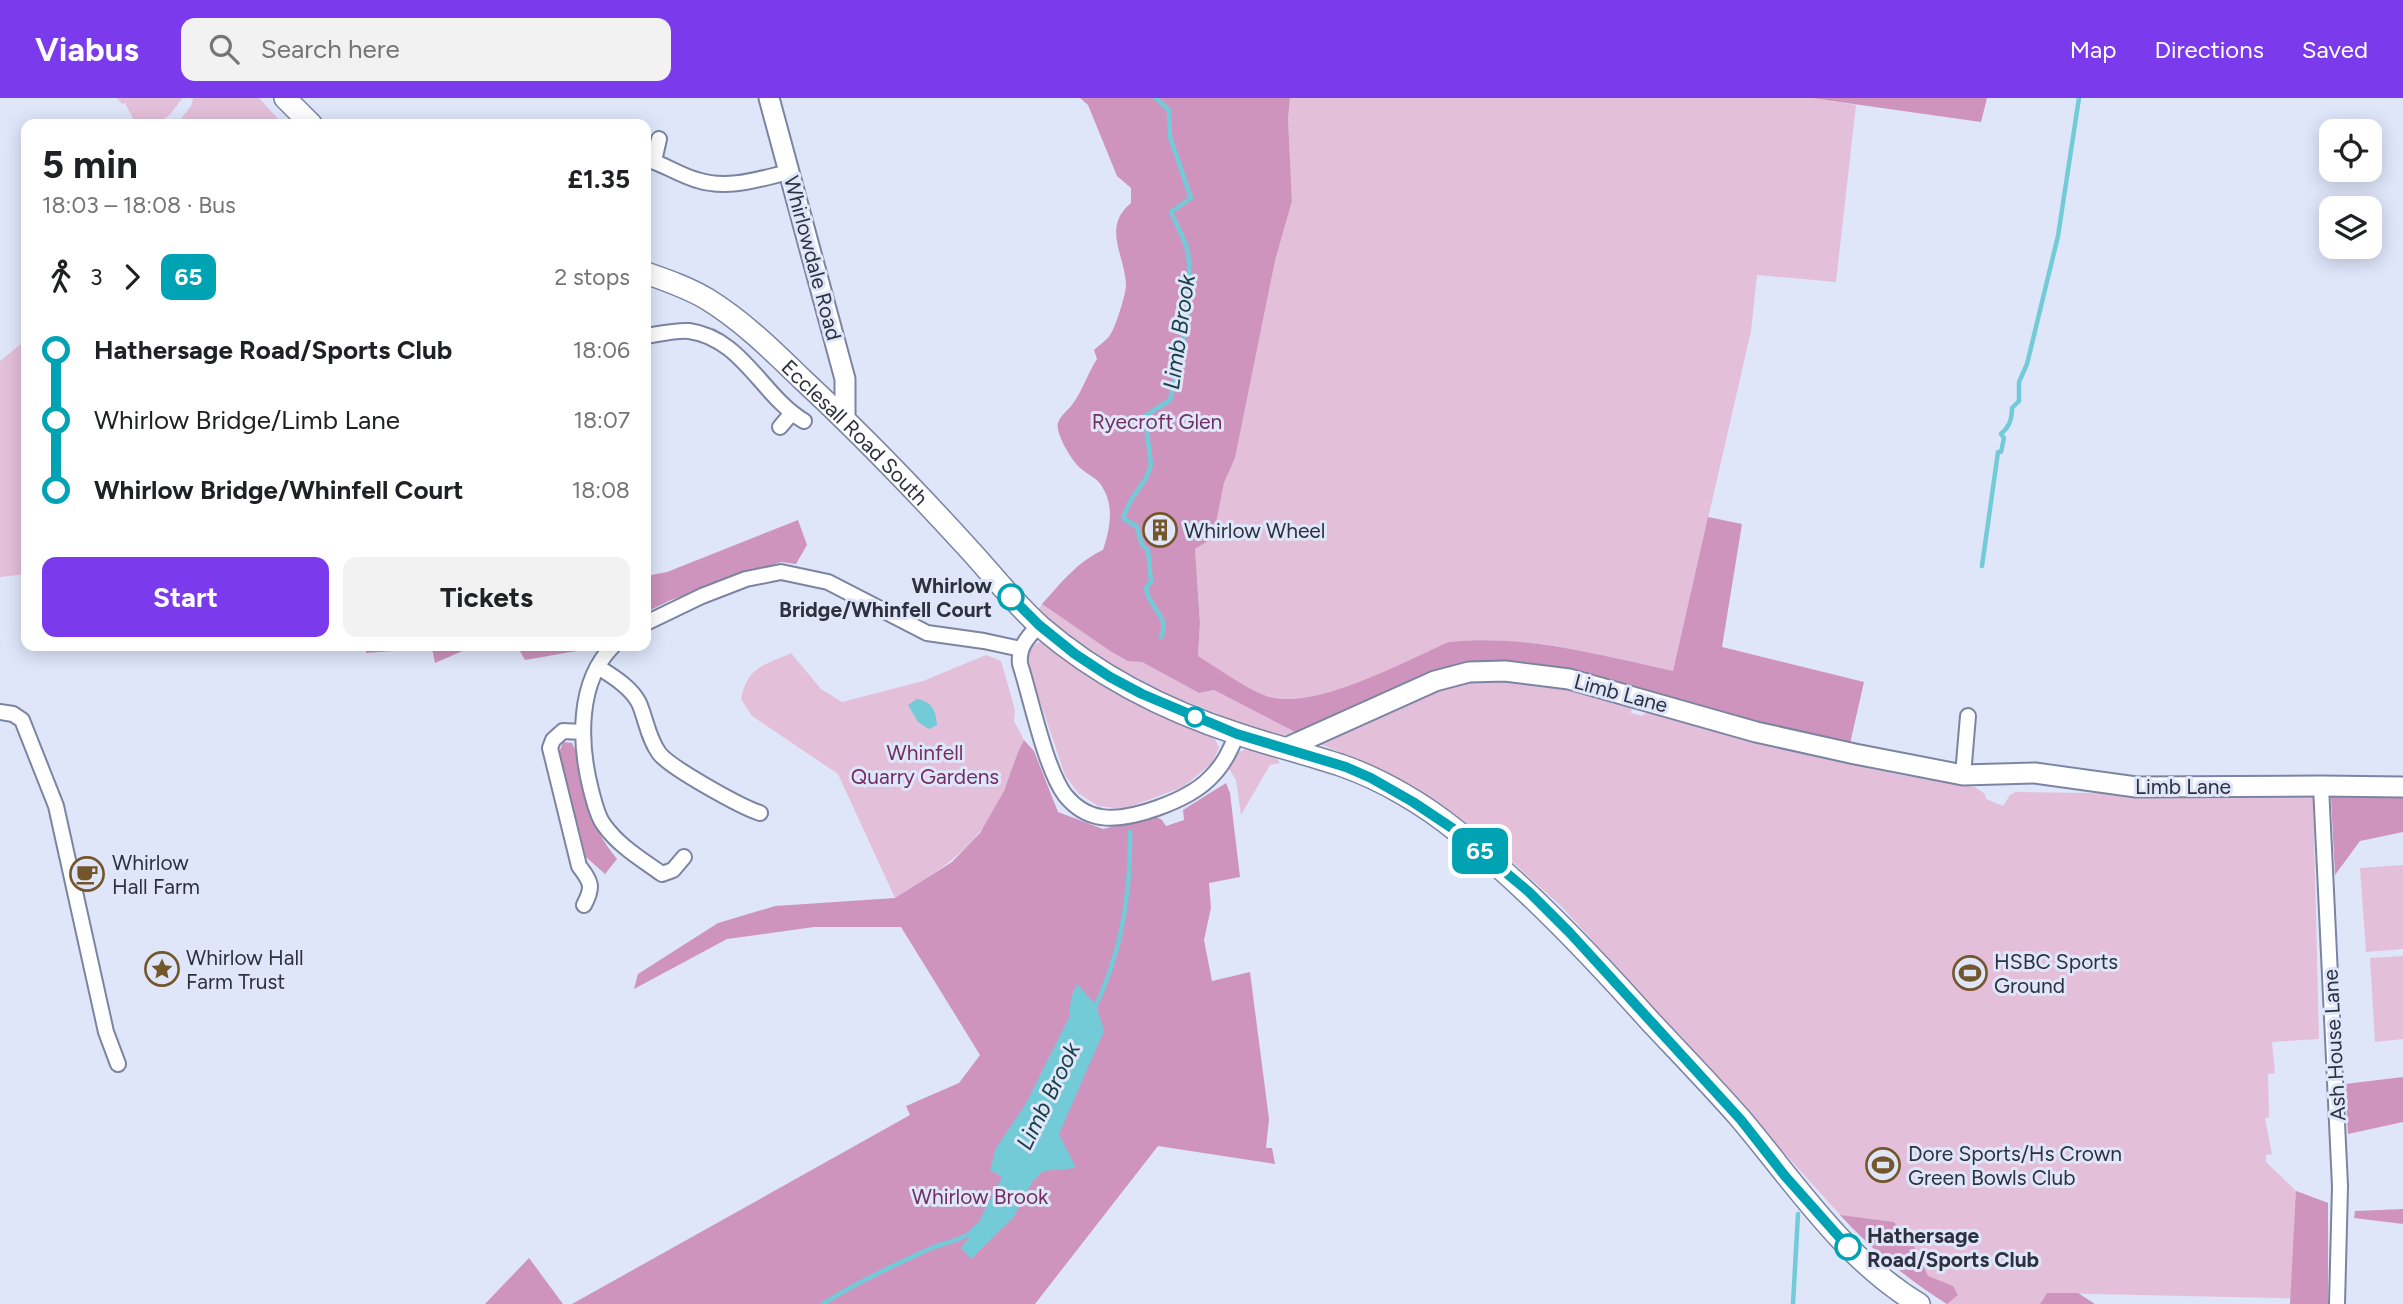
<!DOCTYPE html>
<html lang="en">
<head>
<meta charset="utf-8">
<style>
	:root { --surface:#fff; --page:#f2f2f2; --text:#202124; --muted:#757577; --accent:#7c3aed }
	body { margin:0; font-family:Figtree,sans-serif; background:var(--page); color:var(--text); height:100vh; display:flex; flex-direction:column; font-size:26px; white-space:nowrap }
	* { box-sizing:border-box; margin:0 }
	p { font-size:23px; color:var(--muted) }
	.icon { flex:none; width:38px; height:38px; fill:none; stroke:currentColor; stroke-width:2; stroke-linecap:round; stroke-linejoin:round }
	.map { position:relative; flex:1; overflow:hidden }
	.side { position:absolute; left:21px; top:21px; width:630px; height:532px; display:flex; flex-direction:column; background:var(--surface); border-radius:14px; box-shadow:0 4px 18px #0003 }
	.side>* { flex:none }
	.badge { padding:0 14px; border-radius:10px; font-size:24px; line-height:46px }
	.buttons { position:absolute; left:2319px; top:21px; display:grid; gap:14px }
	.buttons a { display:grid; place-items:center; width:63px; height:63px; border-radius:14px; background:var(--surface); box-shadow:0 4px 18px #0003; font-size:35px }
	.map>.badge { position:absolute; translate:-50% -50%; box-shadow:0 0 0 4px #fff }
	.legs { display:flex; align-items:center; gap:10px; height:77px; padding:0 21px; font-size:23px }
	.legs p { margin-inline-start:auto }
	.head { display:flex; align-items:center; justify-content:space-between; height:119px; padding:0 21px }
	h1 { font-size:38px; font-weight:700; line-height:52px }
	.action { display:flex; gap:14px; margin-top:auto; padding:14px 21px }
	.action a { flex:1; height:80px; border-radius:14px; background:var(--accent); color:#fff; font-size:28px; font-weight:700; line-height:80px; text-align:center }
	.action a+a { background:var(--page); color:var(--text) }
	ul { padding:0 21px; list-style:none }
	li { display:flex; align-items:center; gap:24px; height:70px; font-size:26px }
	li i { display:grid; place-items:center; width:10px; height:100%; margin:0 9px; background:currentColor }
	li i::after { content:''; width:18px; height:18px; margin:-9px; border:5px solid; border-radius:50%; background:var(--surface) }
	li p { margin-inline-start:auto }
	li:first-child i { background:linear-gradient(#0000 50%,currentColor 0) }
	li:last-child i { background:linear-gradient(currentColor 50%,#0000 0) }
	header { display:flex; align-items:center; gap:42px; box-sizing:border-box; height:98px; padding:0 35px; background:var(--accent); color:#fff }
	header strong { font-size:33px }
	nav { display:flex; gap:38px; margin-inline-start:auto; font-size:24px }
	.search { width:490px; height:63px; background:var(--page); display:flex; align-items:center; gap:18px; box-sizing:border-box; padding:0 24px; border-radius:14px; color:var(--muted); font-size:26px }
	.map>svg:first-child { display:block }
	.green { fill:#e4bfd9 }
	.forest { fill:#ce94be }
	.water { fill:#72cbd7 }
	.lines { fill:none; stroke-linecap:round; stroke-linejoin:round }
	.stream { stroke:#72cbd7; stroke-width:4.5 }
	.street-casing { stroke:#7b84a3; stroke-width:18 }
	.secondary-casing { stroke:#7b84a3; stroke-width:23 }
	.primary-casing { stroke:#7b84a3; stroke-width:24 }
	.street { stroke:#fff; stroke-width:14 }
	.secondary { stroke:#fff; stroke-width:19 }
	.primary { stroke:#fff; stroke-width:21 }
	.line-1-casing { stroke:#fff; stroke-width:16 }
	.line-1 { stroke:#00a3b4; stroke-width:10 }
	.stop-1-dot { fill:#fff; stroke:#00a3b4; stroke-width:3.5 }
	.labels { text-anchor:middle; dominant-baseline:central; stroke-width:6; stroke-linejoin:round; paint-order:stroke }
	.street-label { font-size:21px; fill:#2d313e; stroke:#dfe6fa }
	.park-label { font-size:21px; fill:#722e62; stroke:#dfe6fa }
	.poi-label { font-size:21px; fill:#2d313e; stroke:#dfe6fa; text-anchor:start }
	.stop-label { font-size:21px; font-weight:bold; fill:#2d313e; stroke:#dfe6fa; text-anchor:end }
	.water-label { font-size:23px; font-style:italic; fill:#184248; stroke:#dfe6fa }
</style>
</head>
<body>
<header>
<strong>Viabus</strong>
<div class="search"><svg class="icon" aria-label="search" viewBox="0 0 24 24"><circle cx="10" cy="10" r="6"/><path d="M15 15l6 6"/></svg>Search here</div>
<nav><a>Map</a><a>Directions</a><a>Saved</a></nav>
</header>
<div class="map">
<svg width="2403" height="1206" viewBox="0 0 2403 1206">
	<rect width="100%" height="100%" fill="#dfe6fa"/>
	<path class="green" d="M117,0H182C168,22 162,26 136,26L125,5L122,6Z
		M193,0H259L283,26H177L191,8Z
		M1290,0H1811L1856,7L1836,184L1757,177L1751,233L1673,573C1599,557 1525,536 1449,544C1404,564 1312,616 1264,597C1242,589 1218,570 1198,558L1200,525L1195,451L1213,440L1224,385L1235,360L1275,163L1292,103L1288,21Z
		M26,242V476L0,479V263Z
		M1042,506L1110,553L1128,562L1142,564L1199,595L1214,592L1295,634L1274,641L1228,625L1220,617L1188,604L1173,603L1110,569L1036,515Z
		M1040,544L1048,546L1215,641L1219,650L1212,665L1183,689L1124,711L1098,708L1078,695L1065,677L1025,559L1030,549Z
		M791,555L821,591L842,604L923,583L986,557L1001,563L1015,612L1014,623L1024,642C1015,658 1012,676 1004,692C981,748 943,770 895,800L838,676L752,618L741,601C748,568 763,568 791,555Z
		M1474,581L1513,582L1627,604L1632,609L1631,615L1642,618L1651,611L1799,655L1901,677L1975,689L1985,696L1986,701L2003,708L2010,697L2015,694L2313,698L2319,941L2272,944L2275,975L2268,976L2269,1019L2265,1021L2272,1056L2266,1057V1064L2296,1093L2328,1105L2327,1201L2047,1195L2040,1206H1947L1893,1168L1851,1129L1562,809L1486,740L1435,702L1354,660L1320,646V644L1442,589Z
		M1246,651L1275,658L1280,665L1270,667L1241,717L1236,682L1228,669L1237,655Z
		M2403,767V851L2366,854L2360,770Z
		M2403,858V941L2375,944L2370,860Z"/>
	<path class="forest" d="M1080,0H1290L1288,21L1292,103L1275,163L1235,360L1224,385L1213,440L1195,451L1200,525L1198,558C1218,570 1243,589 1264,597C1311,616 1404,563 1449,544C1525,536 1599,557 1673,573L1708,419L1742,426L1722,549L1864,584L1849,650L1781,634L1660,596L1544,568L1497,564H1471L1433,574L1306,634H1295L1214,592L1199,595L1142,564L1128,563L1110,553L1042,506C1061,485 1077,464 1103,452C1109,434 1114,412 1105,394C1098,378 1089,379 1078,368C1071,361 1055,335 1058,325C1061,316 1069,312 1074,304C1083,291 1088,275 1097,261L1094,252C1099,247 1106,243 1110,237C1115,231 1127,193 1126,186C1124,155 1102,129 1131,105V90L1117,78L1088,7Z
		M1811,0H1987L1981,24Z
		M798,422L807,447L796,466L781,464L671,502L646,514V478L667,474Z
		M366,548H474L435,565L432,550L366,555Z
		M517,548H593L588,551L525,562Z
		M1024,642L1034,653L1058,714L1103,731L1155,718L1162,722L1166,728L1184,722L1183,712L1226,685L1230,695L1240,779L1209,785L1211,810L1204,842L1212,883L1250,874L1269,1021L1266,1050H1272L1275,1066L1158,1048L1035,1206H572L910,1017L906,1008L959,985L980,957L901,829H814L727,841L634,891L638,876L718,825L775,808L895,800L952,764L980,735L1004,693L1018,654Z
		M563,644L572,645C579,658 579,673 582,687C589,718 598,737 617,761L605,776L586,759L559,655Z
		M2331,699H2403V734L2360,743L2335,777Z
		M2403,979V1024L2348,1036L2345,986Z
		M2296,1093L2328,1105V1206H2290Z
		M2403,1111V1126L2354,1120L2355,1113Z
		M1840,1117L1894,1124L1915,1150L1928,1178L1953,1188L1958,1197L1947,1206C1907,1181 1871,1151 1840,1117Z
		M529,1160L563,1206H485Z
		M2047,1195H2078L2095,1206H2040Z"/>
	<path class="water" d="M917,601C932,604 936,612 937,627L929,631L918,624L908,607Z
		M1077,886L1096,907L1104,933L1059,1036L1076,1070L1043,1073L1033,1083L1013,1120L971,1161L961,1150L974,1133L1002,1079L990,1072L996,1050L1025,1007L1069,920L1071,900Z"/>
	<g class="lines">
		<path class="stream" d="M1156,0L1169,12L1170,39L1191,100L1171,114C1176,127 1186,142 1188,155C1194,203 1180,255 1170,302L1145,318L1151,367L1146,380L1131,402L1123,420L1137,429L1142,447L1148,452L1151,484L1146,490C1148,510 1171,518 1161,539
			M1982,468L1998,354H2001L2004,340L2001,336C2009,329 2012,322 2012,310L2019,303V284L2027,266L2058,138L2079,0
			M1094,911C1122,855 1131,796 1130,734
			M823,1206C857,1184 893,1168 929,1151C945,1144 967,1142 977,1128
			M1793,1206L1798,1116"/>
		<g class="street-casing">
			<path id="street" d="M646,61C664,66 679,77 697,82C728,92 759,81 789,74
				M654,63L659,41
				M646,238C659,236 676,232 689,233C742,240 762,298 804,323
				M780,329L791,316
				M646,525L702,498L746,481L781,474L828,484L927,535L984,543L1021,551
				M1039,527C1028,539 1018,549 1020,566C1031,600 1045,670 1065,697C1074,708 1087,717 1101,719C1130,724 1188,702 1209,681C1223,668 1230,653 1237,636
				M613,548C577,584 579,645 591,692C594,703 597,718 604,727C619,748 641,761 662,776L673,772L684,759
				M598,569C612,578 631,589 639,605C646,621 648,640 659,655C669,669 741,709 760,715
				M0,614L13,616L22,622L56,708L106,934L118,966
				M583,634L563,633L553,642L550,650L579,768C591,784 594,788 584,807
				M1963,677L1968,618
				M2321,688L2340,1088L2337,1206"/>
		</g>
		<g class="secondary-casing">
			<path id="secondary" d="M769,0L845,281V321
				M1286,650L1435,583L1469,574L1505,573L1569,581L1756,634L1855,656L1963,677L2035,675L2136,689L2321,688L2403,689"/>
		</g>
		<g class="primary-casing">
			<g id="primary">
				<path d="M285,0L311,26"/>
				<path id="s1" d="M646,175C666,182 689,190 707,201C743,223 773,253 803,282C860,335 915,392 967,449C992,476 1014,505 1041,529C1098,578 1167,613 1238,636C1273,648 1308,656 1343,668C1383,682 1425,707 1458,734C1528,791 1589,855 1649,922C1679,954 1711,987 1740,1020C1795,1085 1844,1161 1919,1206"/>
			</g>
		</g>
		<use href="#street" class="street"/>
		<use href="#secondary" class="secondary"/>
		<use href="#primary" class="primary"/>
	</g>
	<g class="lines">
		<g class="line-1-casing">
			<path id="line-1" d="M1011,499L1039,527L1075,556L1110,579L1142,596L1237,636L1346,669L1371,680L1413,704L1455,732L1529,794L1570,835L1741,1022L1785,1078L1848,1149"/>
		</g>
		<use href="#line-1" class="line-1"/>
	</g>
	<defs>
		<g id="building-ring" transform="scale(1.75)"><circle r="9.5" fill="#dfe6fa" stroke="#74562b" stroke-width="1.5"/><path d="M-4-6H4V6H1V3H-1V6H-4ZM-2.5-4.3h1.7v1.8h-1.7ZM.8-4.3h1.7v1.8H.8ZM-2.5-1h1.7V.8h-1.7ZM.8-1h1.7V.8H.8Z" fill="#74562b"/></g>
		<g id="cafe-ring" transform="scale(1.75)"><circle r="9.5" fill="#dfe6fa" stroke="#74562b" stroke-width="1.5"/><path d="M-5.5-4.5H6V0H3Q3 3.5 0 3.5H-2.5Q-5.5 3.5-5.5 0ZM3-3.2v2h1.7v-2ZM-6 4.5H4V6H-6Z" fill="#74562b"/></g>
		<g id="sight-ring" transform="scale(1.75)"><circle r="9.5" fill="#dfe6fa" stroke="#74562b" stroke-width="1.5"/><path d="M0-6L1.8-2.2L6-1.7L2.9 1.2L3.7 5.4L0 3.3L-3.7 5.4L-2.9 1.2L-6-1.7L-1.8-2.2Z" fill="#74562b"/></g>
		<g id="stadium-ring" transform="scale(1.75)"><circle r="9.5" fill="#dfe6fa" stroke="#74562b" stroke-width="1.5"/><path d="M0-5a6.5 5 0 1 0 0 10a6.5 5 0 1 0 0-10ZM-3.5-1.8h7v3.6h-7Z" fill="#74562b"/></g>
	</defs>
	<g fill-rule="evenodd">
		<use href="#building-ring" x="1160" y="432"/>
		<use href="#cafe-ring" x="87" y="776"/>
		<use href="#sight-ring" x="162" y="871"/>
		<use href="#stadium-ring" x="1970" y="875"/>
		<use href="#stadium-ring" x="1883" y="1067"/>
	</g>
	<g class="stop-1-dot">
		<circle cx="1011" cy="499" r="12"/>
		<circle cx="1195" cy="619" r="9"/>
		<circle cx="1848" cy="1149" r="12"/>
	</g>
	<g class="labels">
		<g class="street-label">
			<text transform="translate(813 160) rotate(75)">Whirlowdale Road</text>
			<text stroke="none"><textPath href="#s1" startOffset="266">Ecclesall Road South</textPath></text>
			<text transform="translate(1621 595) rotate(15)">Limb Lane</text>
			<text x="2183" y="688">Limb Lane</text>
			<text transform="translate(2334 947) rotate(-93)">Ash House Lane</text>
		</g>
		<g class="park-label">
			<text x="1157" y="323">Ryecroft Glen</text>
			<text x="925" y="654">Whinfell<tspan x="925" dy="24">Quarry Gardens</tspan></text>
			<text x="980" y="1098">Whirlow Brook</text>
		</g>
		<g class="poi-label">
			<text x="1184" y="432">Whirlow Wheel</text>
			<text x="112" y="764">Whirlow<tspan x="112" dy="24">Hall Farm</tspan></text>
			<text x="186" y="859">Whirlow Hall<tspan x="186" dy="24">Farm Trust</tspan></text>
			<text x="1994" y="863">HSBC Sports<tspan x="1994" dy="24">Ground</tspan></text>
			<text x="1908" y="1055">Dore Sports/Hs Crown<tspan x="1908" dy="24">Green Bowls Club</tspan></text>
		</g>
		<g class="stop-label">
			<text x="992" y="487">Whirlow<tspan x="992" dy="24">Bridge/Whinfell Court</tspan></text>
			<text x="1867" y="1137" text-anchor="start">Hathersage<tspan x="1867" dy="24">Road/Sports Club</tspan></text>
		</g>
		<g class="water-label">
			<text transform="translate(1179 234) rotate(-82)">Limb Brook</text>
			<text transform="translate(1048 998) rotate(-64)">Limb Brook</text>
		</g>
	</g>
</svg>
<div class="buttons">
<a><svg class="icon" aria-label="locate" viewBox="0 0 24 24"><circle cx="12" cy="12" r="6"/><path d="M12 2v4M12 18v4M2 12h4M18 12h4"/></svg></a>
<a><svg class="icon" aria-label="layers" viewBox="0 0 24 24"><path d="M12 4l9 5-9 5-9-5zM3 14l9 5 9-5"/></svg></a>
</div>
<b class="badge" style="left:1480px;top:753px;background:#00a3b4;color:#fff">65</b>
<section class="side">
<div class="head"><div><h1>5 min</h1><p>18:03 – 18:08 · Bus</p></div><b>£1.35</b></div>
<div class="legs"><svg class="icon" aria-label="walk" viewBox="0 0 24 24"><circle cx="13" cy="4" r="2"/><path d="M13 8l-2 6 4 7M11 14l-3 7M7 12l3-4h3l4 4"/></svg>3<svg class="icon" aria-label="forward" viewBox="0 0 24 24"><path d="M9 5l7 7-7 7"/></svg><b class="badge" style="background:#00a3b4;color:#fff">65</b><p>2 stops</p></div>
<ul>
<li><i style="color:#00a3b4"></i><b>Hathersage Road/Sports Club</b><p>18:06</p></li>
<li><i style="color:#00a3b4"></i><span>Whirlow Bridge/Limb Lane</span><p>18:07</p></li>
<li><i style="color:#00a3b4"></i><b>Whirlow Bridge/Whinfell Court</b><p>18:08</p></li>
</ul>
<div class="action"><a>Start</a><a>Tickets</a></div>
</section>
</div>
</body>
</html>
